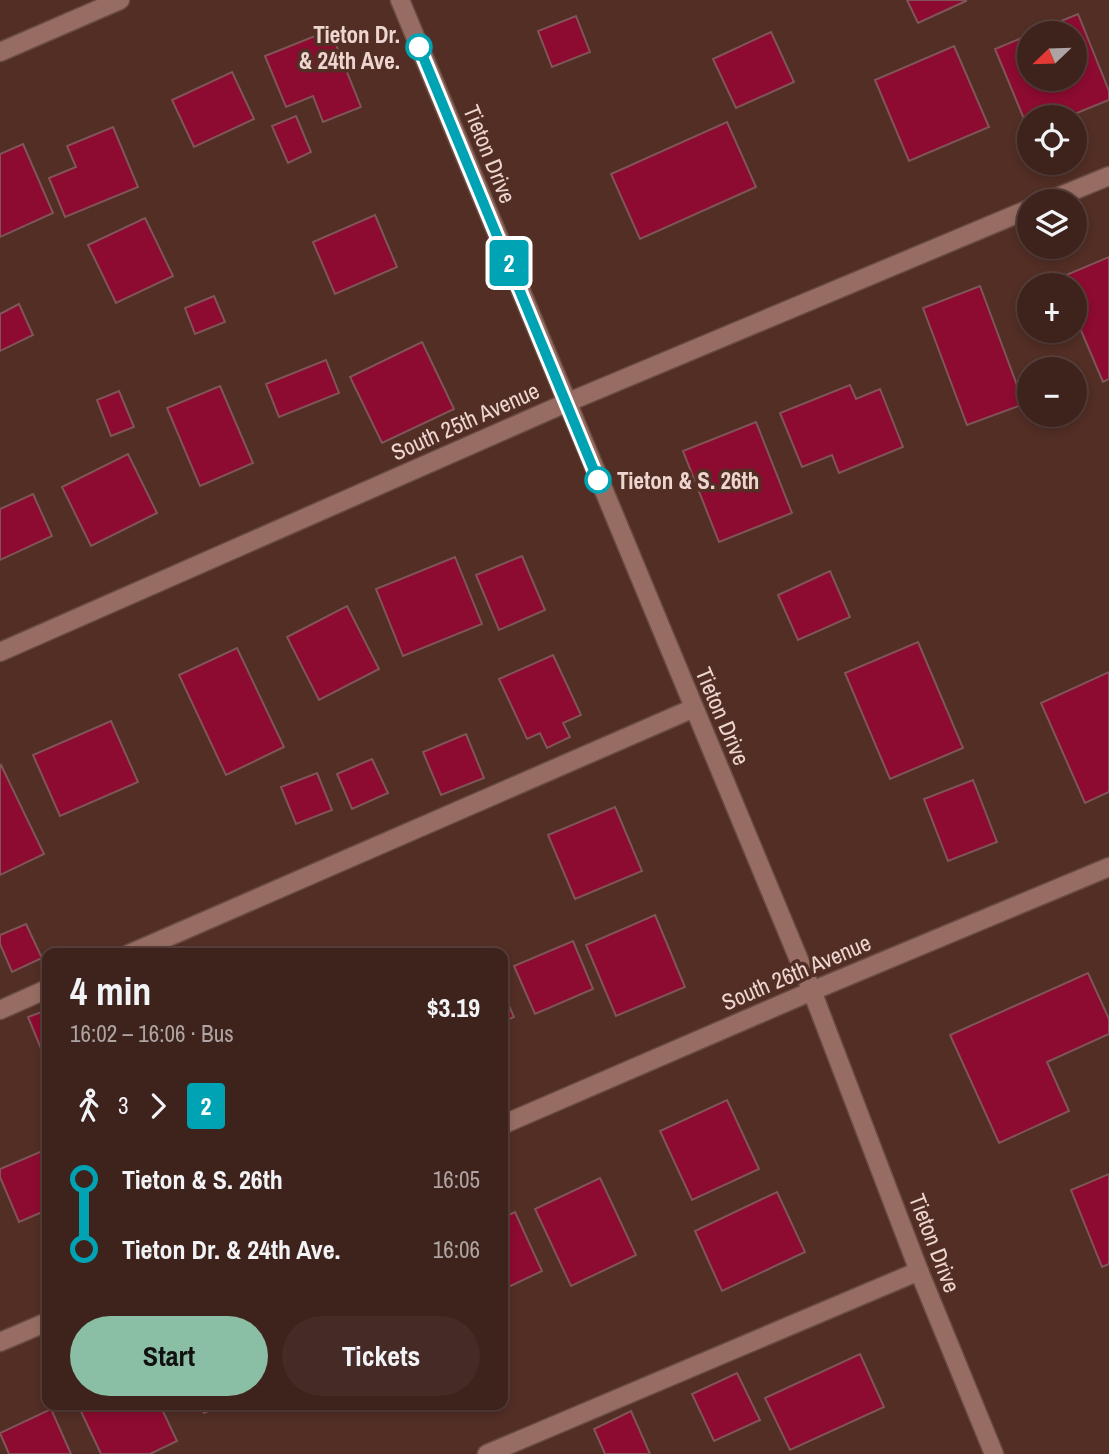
<!DOCTYPE html>
<html lang="en">
<head>
<meta charset="utf-8">
<style>
	:root { --surface:#3e221c; --page:#452a25; --text:#f1f3f6; --muted:#ada4a3; --line:#573f3b; --accent:#8abfa5 }
	body { margin:0; font-family:"Archivo Narrow",sans-serif; background:var(--page); color:var(--text); height:100vh; display:flex; flex-direction:column; font-size:26px; white-space:nowrap }
	* { box-sizing:border-box; margin:0 }
	p { font-size:23px; color:var(--muted) }
	.icon { flex:none; width:38px; height:38px; fill:none; stroke:currentColor; stroke-width:2; stroke-linecap:round; stroke-linejoin:round }
	.map { position:relative; flex:1; overflow:hidden }
	.side { position:absolute; left:42px; top:948px; width:466px; height:462px; display:flex; flex-direction:column; background:var(--surface); border-radius:14px; box-shadow:0 4px 10px #0003,0 0 0 2px var(--line) }
	.side>* { flex:none }
	.badge { padding:0 14px; border-radius:5px; font-size:24px; line-height:46px }
	.needle { width:46px; rotate:247deg }
	.tools { position:absolute; left:1017px; top:21px; display:grid; gap:14px }
	.tools a { display:grid; place-items:center; width:70px; height:70px; border-radius:50%; background:var(--surface); box-shadow:0 4px 10px #0003,0 0 0 2px var(--line); font-size:35px }
	.map>.badge { position:absolute; translate:-50% -50%; box-shadow:0 0 0 4px #fff }
	.legs { display:flex; align-items:center; gap:10px; height:77px; padding:0 28px; font-size:23px }
	.legs p { margin-inline-start:auto }
	.headline { display:flex; align-items:center; justify-content:space-between; height:119px; padding:0 28px }
	h1 { font-size:38px; font-weight:700; line-height:52px }
	.action { display:flex; gap:14px; margin-top:auto; padding:14px 28px }
	.action a { flex:1; height:80px; border-radius:42px; background:var(--accent); color:#111; font-size:28px; font-weight:700; line-height:80px; text-align:center }
	.action a+a { background:var(--page); color:var(--text) }
	ul { padding:0 28px; list-style:none }
	li { display:flex; align-items:center; gap:24px; height:70px; font-size:26px }
	li i { display:grid; place-items:center; width:10px; height:100%; margin:0 9px; background:currentColor }
	li i::after { content:''; width:18px; height:18px; margin:-9px; border:5px solid; border-radius:50%; background:var(--surface) }
	li p { margin-inline-start:auto }
	li:first-child i { background:linear-gradient(#0000 50%,currentColor 0) }
	li:last-child i { background:linear-gradient(currentColor 50%,#0000 0) }
	.map>svg:first-child { display:block }
	.building { fill:#8d0b30; stroke:#7f5558; stroke-width:2 }
	.lines { fill:none; stroke-linecap:round; stroke-linejoin:round }
	.lane-casing { stroke:#6a4b44; stroke-width:21 }
	.street-casing { stroke:#6a4b44; stroke-width:21 }
	.secondary-casing { stroke:#6a4b44; stroke-width:21 }
	.lane { stroke:#976d63; stroke-width:18 }
	.street { stroke:#976d63; stroke-width:18 }
	.secondary { stroke:#976d63; stroke-width:18 }
	.line-1-casing { stroke:#fff; stroke-width:16 }
	.line-1 { stroke:#00a3b4; stroke-width:10 }
	.stop-1-dot { fill:#fff; stroke:#00a3b4; stroke-width:3.5 }
	.labels { text-anchor:middle; dominant-baseline:central; stroke-width:7; stroke-linejoin:round; paint-order:stroke }
	.stop-label { font-size:23px; font-weight:bold; fill:#eed6d0; stroke:#522e25; text-anchor:end }
	.street-label { font-size:23px; fill:#eed6d0; stroke:#522e25 }
</style>
</head>
<body>
<div class="map">
<svg width="1109" height="1454" viewBox="0 0 1109 1454">
	<rect width="100%" height="100%" fill="#522e25"/>
	<path class="building" d="M907,0H966V1L918,23Z
		M1078,14L1109,91V100L1067,117H1029V131L995,49L1029,35V79H1074V33H1032Z
		M576,16L590,52L552,67L538,31Z
		M330,30L361,107L323,122L313,96L286,107L265,56Z
		M771,32L794,82L736,108L713,59Z
		M954,46L989,127L909,161L875,80Z
		M232,72L254,119L194,147L172,100Z
		M296,116L311,152L288,163L272,126Z
		M727,122L756,187L640,239L611,174Z
		M113,127L138,187L65,217L49,178L76,167L67,146Z
		M23,144L53,213L0,237V154Z
		M375,215L397,267L335,294L313,242Z
		M145,218L173,276L116,303L88,245Z
		M1109,257V379L1103,382L1074,314V285H1062L1059,278Z
		M980,286L1024,404L967,425L923,308Z
		M214,296L225,322L195,334L185,308Z
		M19,304L33,335L0,351V314Z
		M422,342L454,409L382,443L350,377Z
		M326,360L339,393L279,417L266,384Z
		M850,385L856,399L880,389L903,447L839,473L832,455L802,467L780,413Z
		M220,386L253,463L200,486L167,408Z
		M119,391L134,427L111,436L97,400Z
		M756,422L792,513L719,542L683,451Z
		M128,454L157,513L91,546L62,487Z
		M33,494L52,536L0,560V509Z
		M522,556L545,610L499,630L476,575Z
		M455,557L482,624L403,656L376,589Z
		M830,571L850,617L798,640L778,595Z
		M347,606L379,669L319,700L287,637Z
		M918,642L963,748L890,779L845,673Z
		M237,648L284,747L226,775L179,675Z
		M553,655L581,715L563,723L570,737L547,748L540,733L527,739L499,679Z
		M1109,672V792L1085,803L1041,703Z
		M111,721L138,782L60,816L33,755Z
		M466,734L484,778L441,795L423,752Z
		M372,759L388,793L352,809L337,774Z
		M1,765L44,854L0,875V766Z
		M317,773L332,810L296,824L281,787Z
		M973,780L997,842L948,861L924,799Z
		M615,807L642,871L575,899L548,835Z
		M655,915L685,987L616,1016L586,945Z
		M26,924L42,958L12,972L0,944V935Z
		M573,941L593,989L535,1014L514,966Z
		M1088,973L1109,1019V1034L1047,1062L1069,1111L999,1143L950,1035Z
		M502,990L514,1017L502,1022Z
		M47,1010V1063L28,1017Z
		M727,1100L759,1169L692,1200L660,1131Z
		M47,1149V1210L19,1222L0,1177V1169Z
		M1109,1174V1264L1102,1267L1071,1190Z
		M600,1178L636,1255L571,1286L535,1209Z
		M777,1192L805,1252L722,1291L695,1231Z
		M515,1212L542,1271L502,1290V1218Z
		M860,1354L884,1407L790,1450L765,1398Z
		M737,1373L760,1420L714,1441L692,1394Z
		M78,1405H160L177,1441L150,1454H101Z
		M200,1405H221L204,1413Z
		M51,1409L71,1454H9L0,1433Z
		M631,1411L650,1454H605L594,1429Z"/>
	<g class="lines">
		<g class="lane-casing">
			<path id="lane" d="M129,954L694,708
				M0,1010L47,989
				M487,1454L919,1271"/>
		</g>
		<g class="street-casing">
			<path id="street" d="M0,52L120,0
				M1048,201L1109,176
				M0,652L566,403L1029,209
				M502,1125L812,991L1109,867
				M0,1342L47,1322"/>
		</g>
		<g class="secondary-casing">
			<path id="secondary" d="M400,0L812,991L919,1271L994,1454"/>
		</g>
		<use href="#lane" class="lane"/>
		<use href="#street" class="street"/>
		<use href="#secondary" class="secondary"/>
	</g>
	<g class="lines">
		<g class="line-1-casing">
			<path id="line-1" d="M419,47L598,480"/>
		</g>
		<use href="#line-1" class="line-1"/>
	</g>
	<g class="stop-1-dot">
		<circle cx="419" cy="47" r="12"/>
		<circle cx="598" cy="480" r="12"/>
	</g>
	<g class="labels">
		<g class="stop-label">
			<text x="400" y="34">Tieton Dr.<tspan x="400" dy="26">&amp; 24th Ave.</tspan></text>
			<text x="617" y="480" text-anchor="start">Tieton &amp; S. 26th</text>
		</g>
		<g class="street-label">
			<text transform="translate(490 154) rotate(68)">Tieton Drive</text>
			<text transform="translate(465 421) rotate(-24)">South 25th Avenue</text>
			<text transform="translate(723 716) rotate(67)">Tieton Drive</text>
			<text transform="translate(796 972) rotate(-23)">South 26th Avenue</text>
			<text transform="translate(935 1243) rotate(69)">Tieton Drive</text>
		</g>
	</g>
</svg>
<div class="tools">
<a><svg class="needle" viewBox="-14 -14 28 28"><path d="M0-13l5 13h-10z" fill="#e53935"/><path d="M0 13l5-13h-10z" fill="#ada4a3"/></svg></a>
<a><svg class="icon" aria-label="locate" viewBox="0 0 24 24"><circle cx="12" cy="12" r="6"/><path d="M12 2v4M12 18v4M2 12h4M18 12h4"/></svg></a>
<a><svg class="icon" aria-label="layers" viewBox="0 0 24 24"><path d="M12 4l9 5-9 5-9-5zM3 14l9 5 9-5"/></svg></a>
<a>+</a>
<a>−</a>
</div>
<b class="badge" style="left:509px;top:263px;background:#00a3b4;color:#fff">2</b>
<section class="side">
<div class="headline"><div><h1>4 min</h1><p>16:02 – 16:06 · Bus</p></div><b>$3.19</b></div>
<div class="legs"><svg class="icon" aria-label="walk" viewBox="0 0 24 24"><circle cx="13" cy="4" r="2"/><path d="M13 8l-2 6 4 7M11 14l-3 7M7 12l3-4h3l4 4"/></svg>3<svg class="icon" aria-label="forward" viewBox="0 0 24 24"><path d="M9 5l7 7-7 7"/></svg><b class="badge" style="background:#00a3b4;color:#fff">2</b></div>
<ul>
<li><i style="color:#00a3b4"></i><b>Tieton &amp; S. 26th</b><p>16:05</p></li>
<li><i style="color:#00a3b4"></i><b>Tieton Dr. &amp; 24th Ave.</b><p>16:06</p></li>
</ul>
<div class="action"><a>Start</a><a>Tickets</a></div>
</section>
</div>
</body>
</html>
